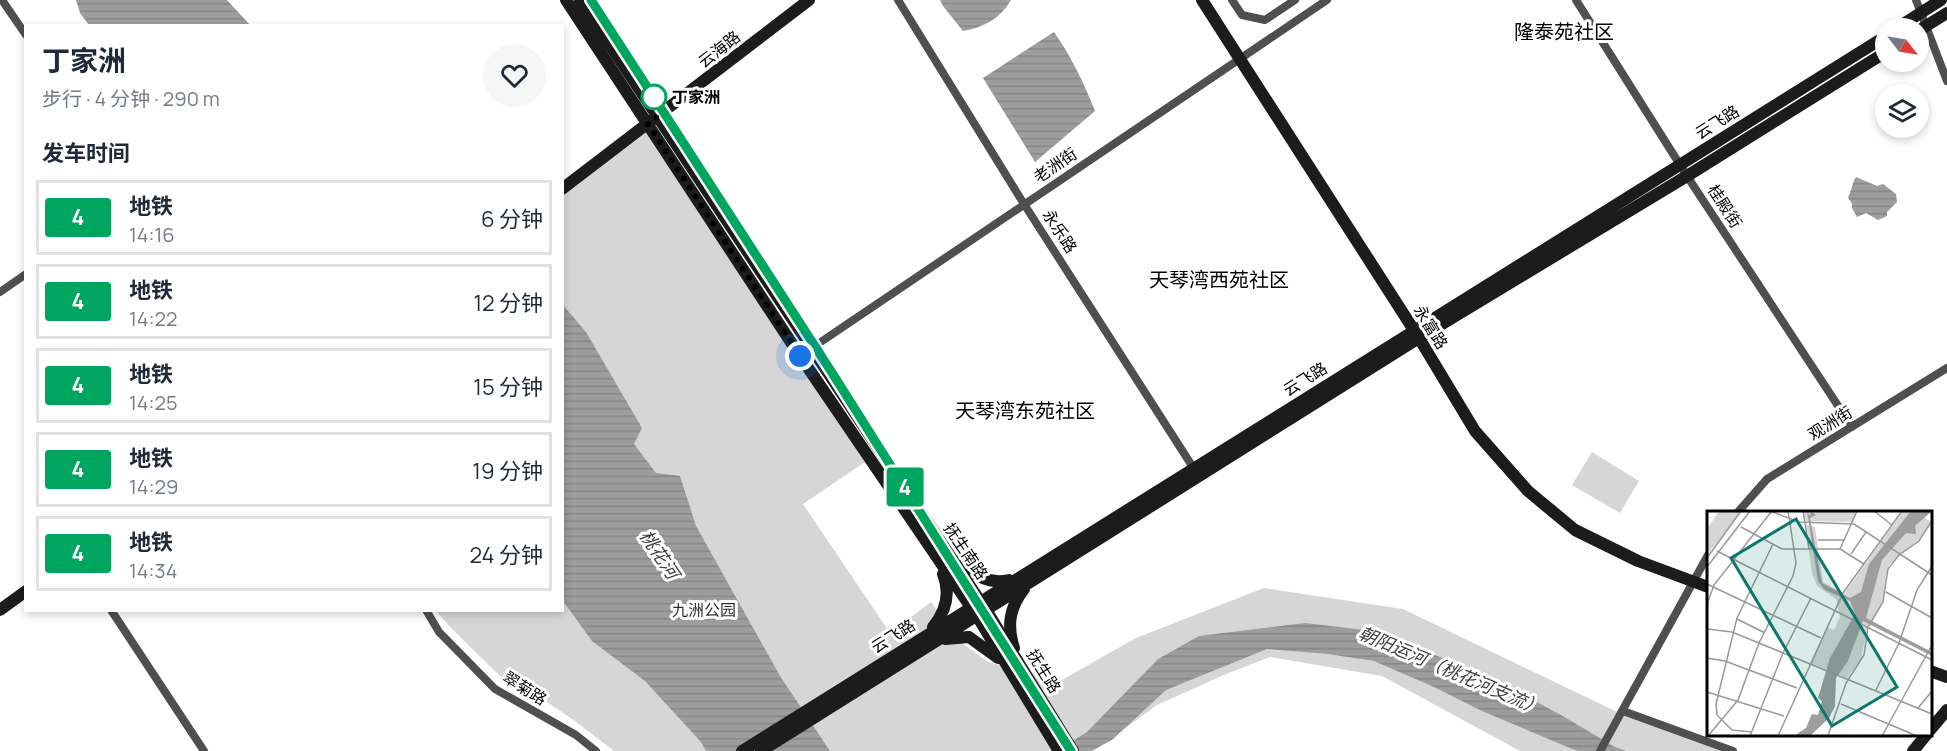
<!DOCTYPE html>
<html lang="zh">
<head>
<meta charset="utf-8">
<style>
	:root { --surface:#fff; --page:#f6f6f7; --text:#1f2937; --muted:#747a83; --line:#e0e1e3 }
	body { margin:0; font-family:Manrope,"Noto Sans SC",sans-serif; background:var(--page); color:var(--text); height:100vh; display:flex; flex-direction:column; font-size:22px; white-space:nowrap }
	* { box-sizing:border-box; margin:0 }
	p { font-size:20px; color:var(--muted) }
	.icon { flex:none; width:33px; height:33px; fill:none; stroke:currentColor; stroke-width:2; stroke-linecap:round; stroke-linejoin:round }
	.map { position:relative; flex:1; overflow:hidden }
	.panel { position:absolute; left:24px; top:24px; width:540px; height:588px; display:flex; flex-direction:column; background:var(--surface); border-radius:0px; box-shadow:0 3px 9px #0003 }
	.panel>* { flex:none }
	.badge { padding:0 12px; border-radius:4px; font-size:21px; line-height:39px }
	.needle { width:39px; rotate:121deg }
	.controls { position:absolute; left:1875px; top:18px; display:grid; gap:12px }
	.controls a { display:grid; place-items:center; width:54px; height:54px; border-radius:50%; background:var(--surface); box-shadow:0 3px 9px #0003; font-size:30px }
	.you { position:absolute; width:30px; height:30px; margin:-15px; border:4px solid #fff; border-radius:50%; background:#1a73e8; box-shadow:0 0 0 9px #1a73e833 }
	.map>.badge { position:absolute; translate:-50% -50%; box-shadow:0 0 0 3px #fff }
	h2 { padding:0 18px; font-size:22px; line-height:54px }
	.round { display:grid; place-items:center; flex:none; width:63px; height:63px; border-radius:32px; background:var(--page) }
	.summary { display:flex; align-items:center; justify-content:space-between; height:102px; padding:0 18px }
	h1 { font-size:28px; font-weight:700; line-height:45px }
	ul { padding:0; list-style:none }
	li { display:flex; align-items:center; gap:18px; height:75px; margin:0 12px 9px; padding:0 6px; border:3px solid var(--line); border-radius:0px }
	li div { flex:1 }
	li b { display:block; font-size:22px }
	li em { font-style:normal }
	li .badge { min-width:66px; font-weight:700; text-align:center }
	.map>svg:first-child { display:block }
	.green { fill:#d6d6d6 }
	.water { fill:url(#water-rules) }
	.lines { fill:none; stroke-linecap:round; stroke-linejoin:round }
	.street { stroke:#4f4f4f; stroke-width:8 }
	.secondary { stroke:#1c1c1c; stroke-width:12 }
	.line-casing { stroke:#fff; stroke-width:14 }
	.line { stroke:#00a560; stroke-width:9 }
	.walk { stroke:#000; stroke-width:6; stroke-dasharray:0 10.8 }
	.stop-dot { fill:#fff; stroke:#00a560; stroke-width:3 }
	.labels { text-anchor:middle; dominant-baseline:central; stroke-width:6; stroke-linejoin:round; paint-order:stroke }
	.street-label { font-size:16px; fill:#000; stroke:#fff }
	.stop-label { font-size:16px; font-weight:bold; fill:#000; stroke:#fff; text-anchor:start }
	.park-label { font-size:16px; fill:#2d2d2d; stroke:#fff }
	.water-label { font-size:18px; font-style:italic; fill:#3e3e3e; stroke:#fff }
	.quarter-label { font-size:20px; fill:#000; stroke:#fff }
	.inset-road { fill:none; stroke:#999; stroke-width:1.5 }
	.view { fill:#0f766e; fill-opacity:0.15; stroke:#0f766e; stroke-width:3 }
	.inset-edge { fill:none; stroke:#000; stroke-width:3 }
</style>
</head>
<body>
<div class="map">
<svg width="1947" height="751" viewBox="0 0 1947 751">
	<defs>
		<pattern id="water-rules" width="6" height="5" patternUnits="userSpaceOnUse" patternTransform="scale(1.5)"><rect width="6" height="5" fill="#9d9d9d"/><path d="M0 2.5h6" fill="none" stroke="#858585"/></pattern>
	</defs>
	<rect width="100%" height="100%" fill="#fff"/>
	<path class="green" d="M648,131L865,462L803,504L890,633L931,602L959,641L988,662L1060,681L1136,638L1264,588L1403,609L1615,711L1721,751H1520L1382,676L1270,657L1226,674L1157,705L1094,751H614L575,721L532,692L500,676L451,628L436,611L562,610L563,196Z
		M1592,452L1639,481L1620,513L1572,485Z"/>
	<path class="water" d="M76,0H227L250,25H89L80,13Z
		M940,0H1011C1001,18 983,28 963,31L943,6Z
		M1054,32C1071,56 1084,83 1095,111L1035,162L983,78Z
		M1856,177L1877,186L1883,184L1896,194L1897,202L1887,212V216L1878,220L1866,213L1857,217L1852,208V204L1848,197C1852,190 1852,183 1856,177Z
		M562,304L586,332L642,428L634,444L656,473L680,476L696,526L780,676L830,751H706L701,742L645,681L592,641L563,601Z
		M1305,623L1373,631L1486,675L1561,715L1615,747L1626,751H1577L1482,711L1434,687L1374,661L1328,654L1267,649L1166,690L1112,740L1091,751H1056L1087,732L1158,659L1199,636Z"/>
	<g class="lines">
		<path class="street" d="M2,0L26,35
			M898,0L1024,204L1196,472
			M1232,0L1242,15L1265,20L1295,0
			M1576,0L1687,176L1852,427
			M1916,0L1947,81
			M0,292L26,274
			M800,356L1327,0
			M1738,512L1767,479L1947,368
			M111,610L204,751
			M426,610L439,632L495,689L576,735L596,751
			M1623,711L1733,751
			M1600,751L1708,555"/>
		<path class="secondary" d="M566,0L800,356L977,616L1059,751
			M580,0L986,610L1073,751
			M1202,0L1419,338L1475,431L1528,491L1575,530L1638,561L1708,587
			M1897,28L1941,0
			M1918,31L1947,13
			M562,189L809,0
			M958,561C974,574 987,585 1009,580
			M0,610L26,591
			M933,627C946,611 951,594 943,574
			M945,639L969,637L998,658
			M1014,648C1007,626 1009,608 1024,589
			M1930,671L1947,677
			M1930,730L1947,710
			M742,751L1886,36
			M761,751L1419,338L1687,176L1886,52
			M1913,751L1927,734"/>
	</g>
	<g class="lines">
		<g class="line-casing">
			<path id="line" d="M591,0L829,368L1071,751"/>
		</g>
		<use href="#line" class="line"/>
		<path class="walk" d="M654,97L645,98L657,117L648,124L800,356"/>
	</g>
	<circle class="stop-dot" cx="654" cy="97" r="12"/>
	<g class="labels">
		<g class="street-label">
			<text transform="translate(719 49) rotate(-38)">云海路</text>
			<text transform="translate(1717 122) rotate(-32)">云飞路</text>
			<text transform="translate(1055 165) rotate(-34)">老洲街</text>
			<text transform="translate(1725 206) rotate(57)">桂殿街</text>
			<text transform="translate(1060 231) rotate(57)">永乐路</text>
			<text transform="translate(1431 327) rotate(58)">永富路</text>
			<text transform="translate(1305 379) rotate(-32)">云飞路</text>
			<text transform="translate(1830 423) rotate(-32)">观洲街</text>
			<text transform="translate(966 551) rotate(56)">抚生南路</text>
			<text transform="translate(893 636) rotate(-32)">云飞路</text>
			<text transform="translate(1044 671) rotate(58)">抚生路</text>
			<text transform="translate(525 688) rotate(32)">翠菊路</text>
		</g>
		<g class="stop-label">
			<text x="672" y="97">丁家洲</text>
		</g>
		<g class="park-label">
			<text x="704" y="610">九洲公园</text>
		</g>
		<g class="water-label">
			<text transform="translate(660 554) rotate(56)">桃花河</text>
			<text transform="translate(1451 670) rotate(23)">朝阳运河（桃花河支流）</text>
		</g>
		<g class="quarter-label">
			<text x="1564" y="31">隆泰苑社区</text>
			<text x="1219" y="279">天琴湾西苑社区</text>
			<text x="1025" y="410">天琴湾东苑社区</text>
		</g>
	</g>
	<g transform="translate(1707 511)">
		<rect width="225" height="225" fill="#fff"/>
		<path d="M12,0H35L0,44V18ZM96,0H149L145,11L98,10ZM196,0H211L223,11L212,29L182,54L175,93L160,117L154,148L140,167L103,152L120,116L127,119L133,106L129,88L110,75L105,62L98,13L108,16L116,71L137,83Z" fill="#d6d6d6"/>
		<path d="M100,0L103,5L104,0L109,4L103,7L115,72L143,87L154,81L162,53L204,0H225L208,15L209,23L199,22L175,49L159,107L223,140L225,145L156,110L141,150L129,167L128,195L122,207L103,225H87L99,217L105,203L111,204L115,190L111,187L123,147L148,103L143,90L118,79L111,70Z" fill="#9d9d9d"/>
		<path class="inset-road" d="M63,0L92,11L147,13L225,64M96,0L102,38M167,0L185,14M34,16L75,38H133L157,53M111,29H138M133,38L150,0M10,40L225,149M144,43L159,21M0,47L34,0M0,56L43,0M0,73L114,127M179,81L225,107M0,93L7,74L64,1M30,108L58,122M0,118L25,121L225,203M0,147L18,150L90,177M169,179L192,132L210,79L225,55M0,181L77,205M134,193L210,225M211,197L225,180M45,221L25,219L10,204L9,193L30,107L66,33M1,225L31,189L52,132L86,65L89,52L81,0M43,225L76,142L104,87M71,225L136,82L195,0M121,225L139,172L157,144L161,116L176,91L181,58L192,44L212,30L224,11M175,225L225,134"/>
		<path class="view" d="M89,8L190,176L125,215L24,47Z"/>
		<rect width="225" height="225" class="inset-edge"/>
	</g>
</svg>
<div class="controls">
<a><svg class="needle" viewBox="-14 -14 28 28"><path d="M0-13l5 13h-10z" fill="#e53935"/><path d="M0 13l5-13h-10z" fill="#747a83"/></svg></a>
<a><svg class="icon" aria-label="layers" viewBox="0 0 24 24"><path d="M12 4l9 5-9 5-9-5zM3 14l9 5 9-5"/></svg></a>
</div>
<div class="you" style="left:800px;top:356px"></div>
<b class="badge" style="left:905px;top:487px;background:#00a560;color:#fff">4</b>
<section class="panel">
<div class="summary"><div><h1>丁家洲</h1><p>步行 · 4 分钟 · 290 m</p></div><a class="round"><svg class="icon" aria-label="heart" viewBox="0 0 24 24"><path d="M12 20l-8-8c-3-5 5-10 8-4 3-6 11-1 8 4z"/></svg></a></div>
<h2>发车时间</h2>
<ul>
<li><span class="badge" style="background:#00a560;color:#fff">4</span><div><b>地铁</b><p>14:16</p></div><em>6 分钟</em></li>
<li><span class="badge" style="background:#00a560;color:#fff">4</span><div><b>地铁</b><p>14:22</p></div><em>12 分钟</em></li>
<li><span class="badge" style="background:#00a560;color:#fff">4</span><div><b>地铁</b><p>14:25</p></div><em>15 分钟</em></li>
<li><span class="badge" style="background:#00a560;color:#fff">4</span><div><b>地铁</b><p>14:29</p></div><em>19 分钟</em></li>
<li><span class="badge" style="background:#00a560;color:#fff">4</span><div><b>地铁</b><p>14:34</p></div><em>24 分钟</em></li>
</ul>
</section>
</div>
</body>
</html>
